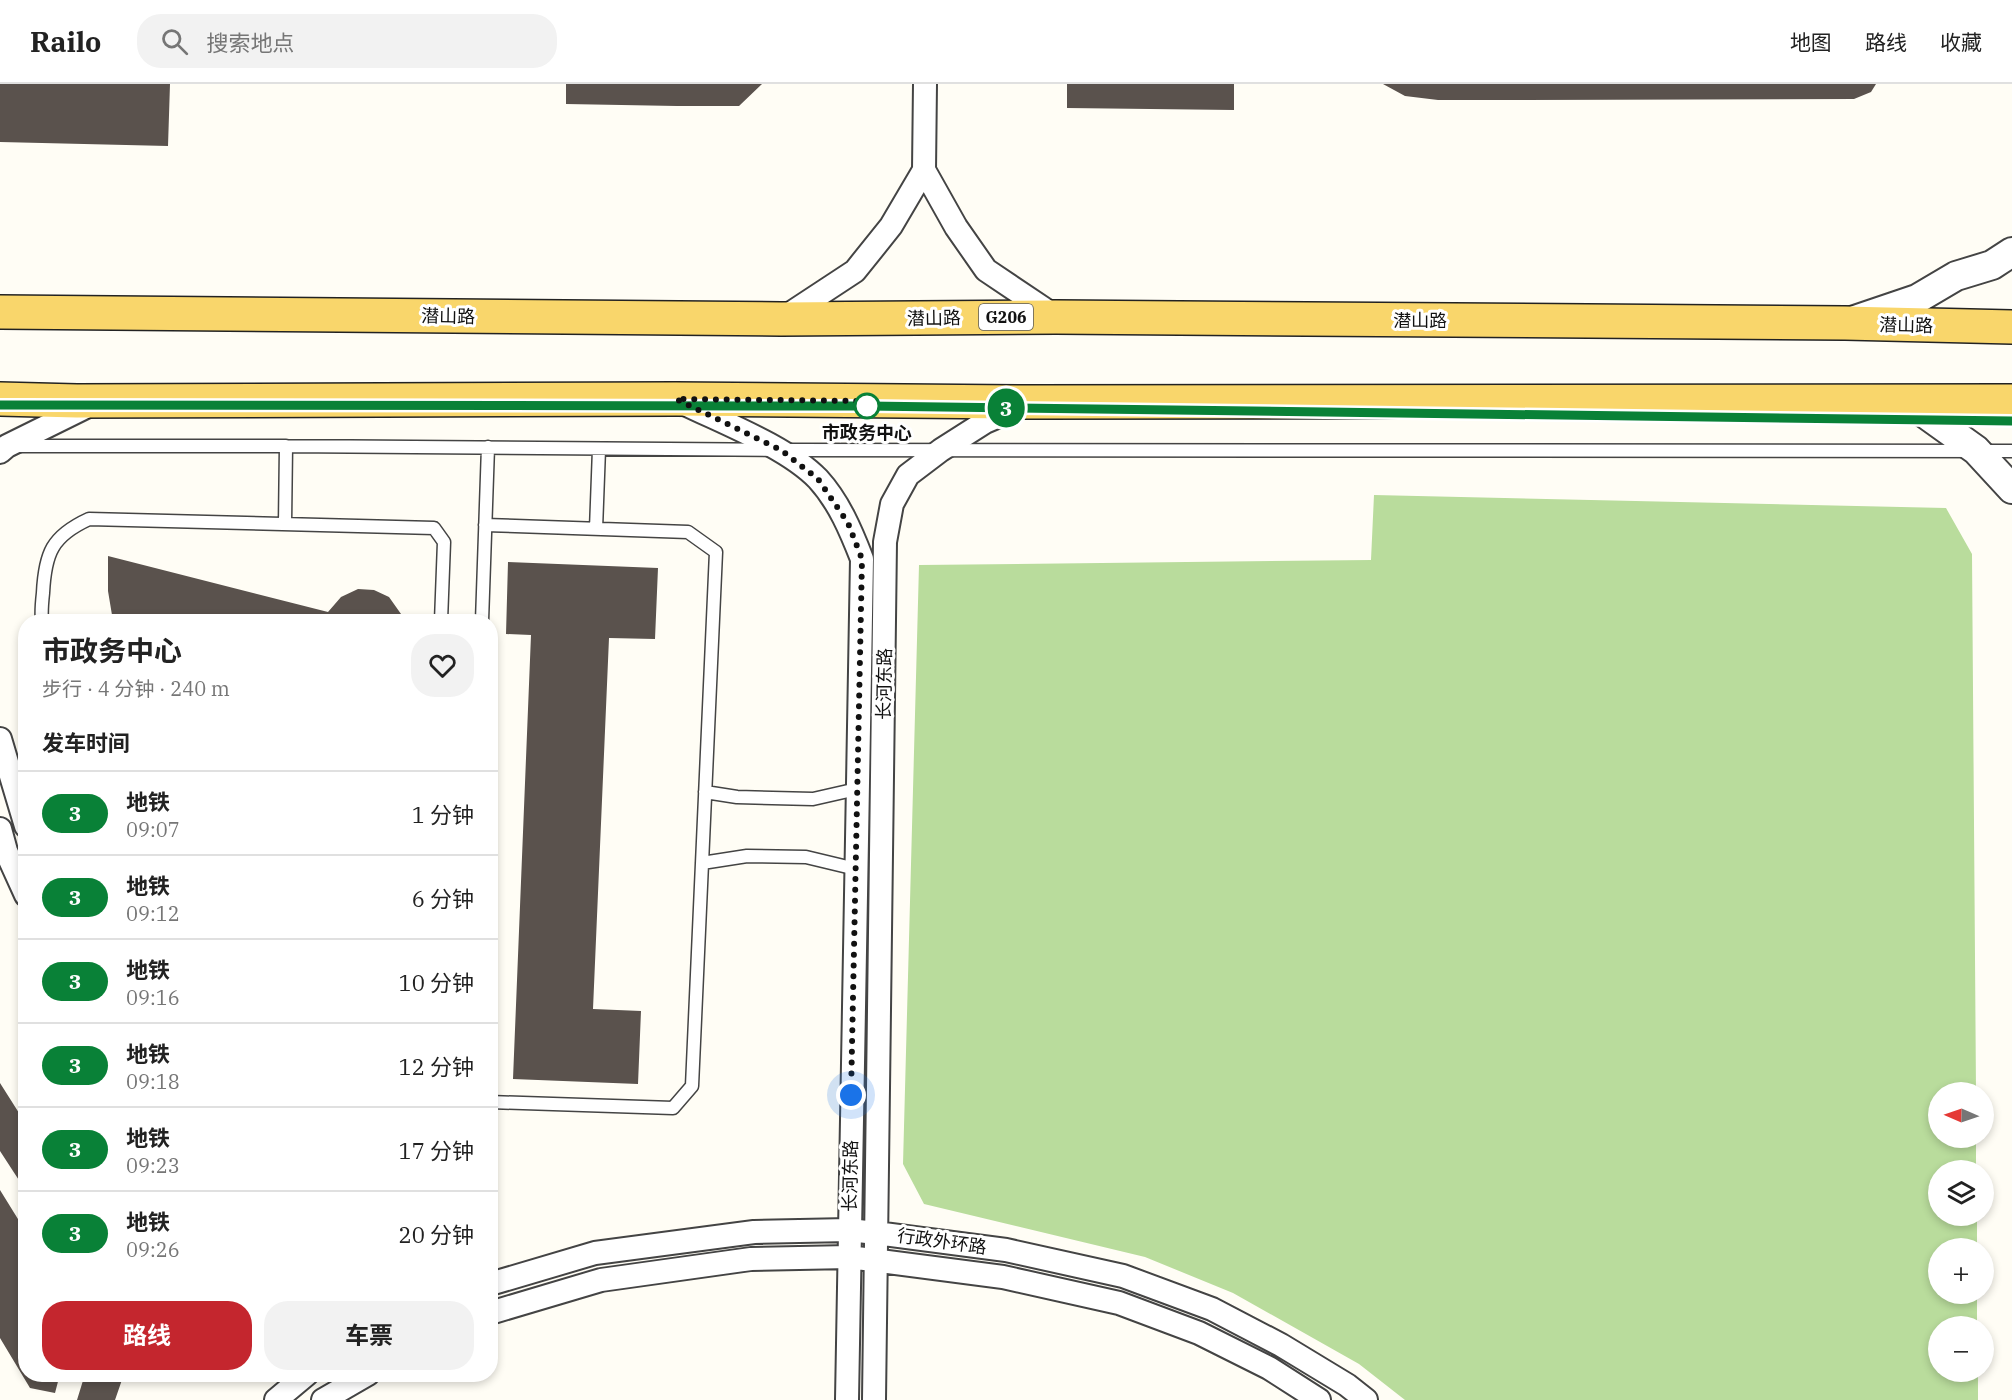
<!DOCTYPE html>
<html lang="zh">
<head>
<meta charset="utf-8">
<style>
	:root { --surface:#fff; --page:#f2f2f2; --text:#222; --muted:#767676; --line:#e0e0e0; --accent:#c4262e }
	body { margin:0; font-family:"IBM Plex Serif","Noto Sans SC",serif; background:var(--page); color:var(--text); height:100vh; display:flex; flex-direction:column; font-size:22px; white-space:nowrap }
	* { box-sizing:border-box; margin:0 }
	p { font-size:20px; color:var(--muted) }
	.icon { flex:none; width:33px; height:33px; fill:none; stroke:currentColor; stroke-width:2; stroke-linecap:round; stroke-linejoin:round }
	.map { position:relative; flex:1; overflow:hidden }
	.side { position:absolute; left:18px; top:530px; width:480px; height:768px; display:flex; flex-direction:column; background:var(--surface); border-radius:24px; box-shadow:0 3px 9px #0003 }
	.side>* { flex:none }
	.badge { padding:0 12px; border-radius:20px; font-size:21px; line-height:39px }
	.needle { width:39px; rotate:272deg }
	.buttons { position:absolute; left:1928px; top:998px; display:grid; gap:12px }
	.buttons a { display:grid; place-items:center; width:66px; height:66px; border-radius:50%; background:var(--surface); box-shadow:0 3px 9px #0003; font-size:30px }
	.you { position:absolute; width:30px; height:30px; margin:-15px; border:4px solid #fff; border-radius:50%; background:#1a73e8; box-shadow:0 0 0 9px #1a73e833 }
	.map>.badge { position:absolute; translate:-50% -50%; box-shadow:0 0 0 3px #fff }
	h2 { padding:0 24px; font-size:22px; line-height:54px }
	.round { display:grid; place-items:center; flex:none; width:63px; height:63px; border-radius:24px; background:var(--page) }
	.head { display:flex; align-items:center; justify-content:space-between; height:102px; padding:0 24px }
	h1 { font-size:28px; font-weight:700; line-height:45px }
	.button { display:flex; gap:12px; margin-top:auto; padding:12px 24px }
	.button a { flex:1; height:69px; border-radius:24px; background:var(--accent); color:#fff; font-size:24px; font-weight:700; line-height:69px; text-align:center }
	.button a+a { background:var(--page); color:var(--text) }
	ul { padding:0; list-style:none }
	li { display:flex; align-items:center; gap:18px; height:84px; padding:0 24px; border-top:2px solid var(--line) }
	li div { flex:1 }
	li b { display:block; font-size:22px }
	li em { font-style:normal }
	li .badge { min-width:66px; font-weight:700; text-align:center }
	header { display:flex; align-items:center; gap:36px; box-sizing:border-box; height:84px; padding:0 30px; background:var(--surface); border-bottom:2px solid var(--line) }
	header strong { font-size:28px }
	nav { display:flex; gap:33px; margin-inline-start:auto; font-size:21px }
	.search { width:420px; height:54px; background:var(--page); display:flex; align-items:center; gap:15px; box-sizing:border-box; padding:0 21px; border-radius:24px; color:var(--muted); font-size:22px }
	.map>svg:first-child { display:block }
	.forest { fill:#b9dc9c }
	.building { fill:#5a524d }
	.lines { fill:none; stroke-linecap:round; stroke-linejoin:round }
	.service-casing { stroke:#444; stroke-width:15 }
	.minor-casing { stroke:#444; stroke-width:26 }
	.tertiary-casing { stroke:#444; stroke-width:32 }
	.primary-casing { stroke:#222; stroke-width:36 }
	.service { stroke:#fff; stroke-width:12 }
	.minor { stroke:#fff; stroke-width:22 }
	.tertiary { stroke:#fff; stroke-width:28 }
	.primary { stroke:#f9d66b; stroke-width:33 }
	.line-casing { stroke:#fff; stroke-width:14 }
	.line { stroke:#098137; stroke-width:9 }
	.walk { stroke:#111; stroke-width:6; stroke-dasharray:0 10.8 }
	.stop-dot { fill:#fff; stroke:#098137; stroke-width:3 }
	.labels { text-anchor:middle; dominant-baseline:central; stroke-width:6; stroke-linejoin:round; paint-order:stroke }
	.shield { fill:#fff; stroke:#585858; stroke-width:1.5 }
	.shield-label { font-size:16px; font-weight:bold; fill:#111 }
	.street-label { font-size:18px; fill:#111; stroke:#fff }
	.stop-label { font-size:18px; font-weight:bold; fill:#111; stroke:#fff }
</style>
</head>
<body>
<header>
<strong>Railo</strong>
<div class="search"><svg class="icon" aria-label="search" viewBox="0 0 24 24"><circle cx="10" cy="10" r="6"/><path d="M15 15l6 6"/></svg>搜索地点</div>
<nav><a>地图</a><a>路线</a><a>收藏</a></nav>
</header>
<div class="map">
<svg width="2012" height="1316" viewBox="0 0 2012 1316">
	<rect width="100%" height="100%" fill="#fffdf5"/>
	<path class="forest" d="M1374,411L1946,424L1972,470L1976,1008H1938V1053H1976V1086H1938V1131H1977V1164H1938V1209H1977V1242H1938V1287H1978V1316H1405L1359,1280L1233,1209L1145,1173L924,1120L903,1080L919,481L1371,476Z"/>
	<path class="building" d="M0,0H170L168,62L0,58Z
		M566,0H762L739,22H677L566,20Z
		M1067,0H1234V26L1067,24Z
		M1383,0H1876L1871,8L1854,15L1506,16H1438L1405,12Z
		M108,472L328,528L341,513L358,505L374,506L389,513L406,537H113L108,507Z
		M508,478L658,484L655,555L609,554L593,925L641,927L638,1000L513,995L531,551L506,550Z
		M0,999L26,1040V1107L0,1067Z
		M0,1106L26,1148V1290H60L55,1309L30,1304L0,1254Z
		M85,1290H124L115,1316H77Z"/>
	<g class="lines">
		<g class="service-casing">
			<path id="service" d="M16,362H286L781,366L2012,367
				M285,440L286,362
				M485,441L688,448L716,468L692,1002L673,1024L490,1018
				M596,445L599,365
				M42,537C41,528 42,518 43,509C45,469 52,452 89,435L434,444L444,458L441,537
				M482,537L488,363
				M705,708L737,713L813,715L857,705
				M702,779L747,772L806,773L856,785"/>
		</g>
		<g class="minor-casing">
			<path id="minor" d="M924,86L925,0
				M782,235L855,187L891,142L924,86L956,143L986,186L1056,233
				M683,319C724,339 787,363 818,395C839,418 851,447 862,475L847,1316
				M0,368L7,362L92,320
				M0,655L26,742
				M0,745L6,767L26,811
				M490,1200L595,1169L754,1148L849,1146L876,1149L1006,1166L1123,1192L1212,1225L1281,1261L1347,1301L1366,1316
				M490,1229L601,1196L751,1175L849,1173L1003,1193L1119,1219L1199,1249L1269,1284L1319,1316
				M276,1316L307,1290
				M323,1316L368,1290
				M874,1316L885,458L892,420L908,391L941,366L985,338L1022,322"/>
		</g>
		<g class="tertiary-casing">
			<path id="tertiary" d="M1855,236L1917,215L1956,192L1992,181L2012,168
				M1909,318L1976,366L2012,405"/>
		</g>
		<g class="primary-casing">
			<path id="primary" d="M0,228L781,235L1056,233L1845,239L2012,243
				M0,315L77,317L676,315L1029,318L2012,317"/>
		</g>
		<use href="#service" class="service"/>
		<use href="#minor" class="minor"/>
		<use href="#tertiary" class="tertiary"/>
		<use href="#primary" class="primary"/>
	</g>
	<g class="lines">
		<g class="line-casing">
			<path id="line" d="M0,321L867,322L2012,337"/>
		</g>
		<use href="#line" class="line"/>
		<path class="walk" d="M851,1011L862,475L848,439L818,395L781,366L676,315L864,317L867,322"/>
	</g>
	<circle class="stop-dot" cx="867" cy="322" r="12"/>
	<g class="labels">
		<rect class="shield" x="979" y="220" width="54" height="26" rx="4.5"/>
		<g class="shield-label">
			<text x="1006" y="233">G206</text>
		</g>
		<g class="street-label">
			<text transform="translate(448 232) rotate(1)">潜山路</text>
			<text transform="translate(934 234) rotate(-1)">潜山路</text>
			<text x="1420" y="236">潜山路</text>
			<text transform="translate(1906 241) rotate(1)">潜山路</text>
			<text transform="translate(884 600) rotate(-89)">长河东路</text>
			<text transform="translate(850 1092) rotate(-89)">长河东路</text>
			<text transform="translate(942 1157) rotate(8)">行政外环路</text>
		</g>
		<g class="stop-label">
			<text x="867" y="348">市政务中心</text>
		</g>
	</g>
</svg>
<div class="buttons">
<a><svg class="needle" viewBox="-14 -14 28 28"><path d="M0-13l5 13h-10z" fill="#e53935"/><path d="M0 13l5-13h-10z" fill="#767676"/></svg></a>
<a><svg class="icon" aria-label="layers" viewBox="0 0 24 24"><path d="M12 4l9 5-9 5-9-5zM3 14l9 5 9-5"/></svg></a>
<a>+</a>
<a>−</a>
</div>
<div class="you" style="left:851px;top:1011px"></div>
<b class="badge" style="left:1006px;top:324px;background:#098137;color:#fff">3</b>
<section class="side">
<div class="head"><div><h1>市政务中心</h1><p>步行 · 4 分钟 · 240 m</p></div><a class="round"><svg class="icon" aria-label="heart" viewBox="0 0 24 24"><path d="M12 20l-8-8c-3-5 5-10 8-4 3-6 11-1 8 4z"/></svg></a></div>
<h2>发车时间</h2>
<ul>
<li><span class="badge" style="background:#098137;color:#fff">3</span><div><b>地铁</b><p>09:07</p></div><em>1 分钟</em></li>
<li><span class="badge" style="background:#098137;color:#fff">3</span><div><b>地铁</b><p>09:12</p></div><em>6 分钟</em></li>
<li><span class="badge" style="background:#098137;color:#fff">3</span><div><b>地铁</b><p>09:16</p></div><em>10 分钟</em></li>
<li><span class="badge" style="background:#098137;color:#fff">3</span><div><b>地铁</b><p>09:18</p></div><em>12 分钟</em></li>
<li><span class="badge" style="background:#098137;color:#fff">3</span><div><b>地铁</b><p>09:23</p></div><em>17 分钟</em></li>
<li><span class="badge" style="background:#098137;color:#fff">3</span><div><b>地铁</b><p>09:26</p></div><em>20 分钟</em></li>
</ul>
<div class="button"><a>路线</a><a>车票</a></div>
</section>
</div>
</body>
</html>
